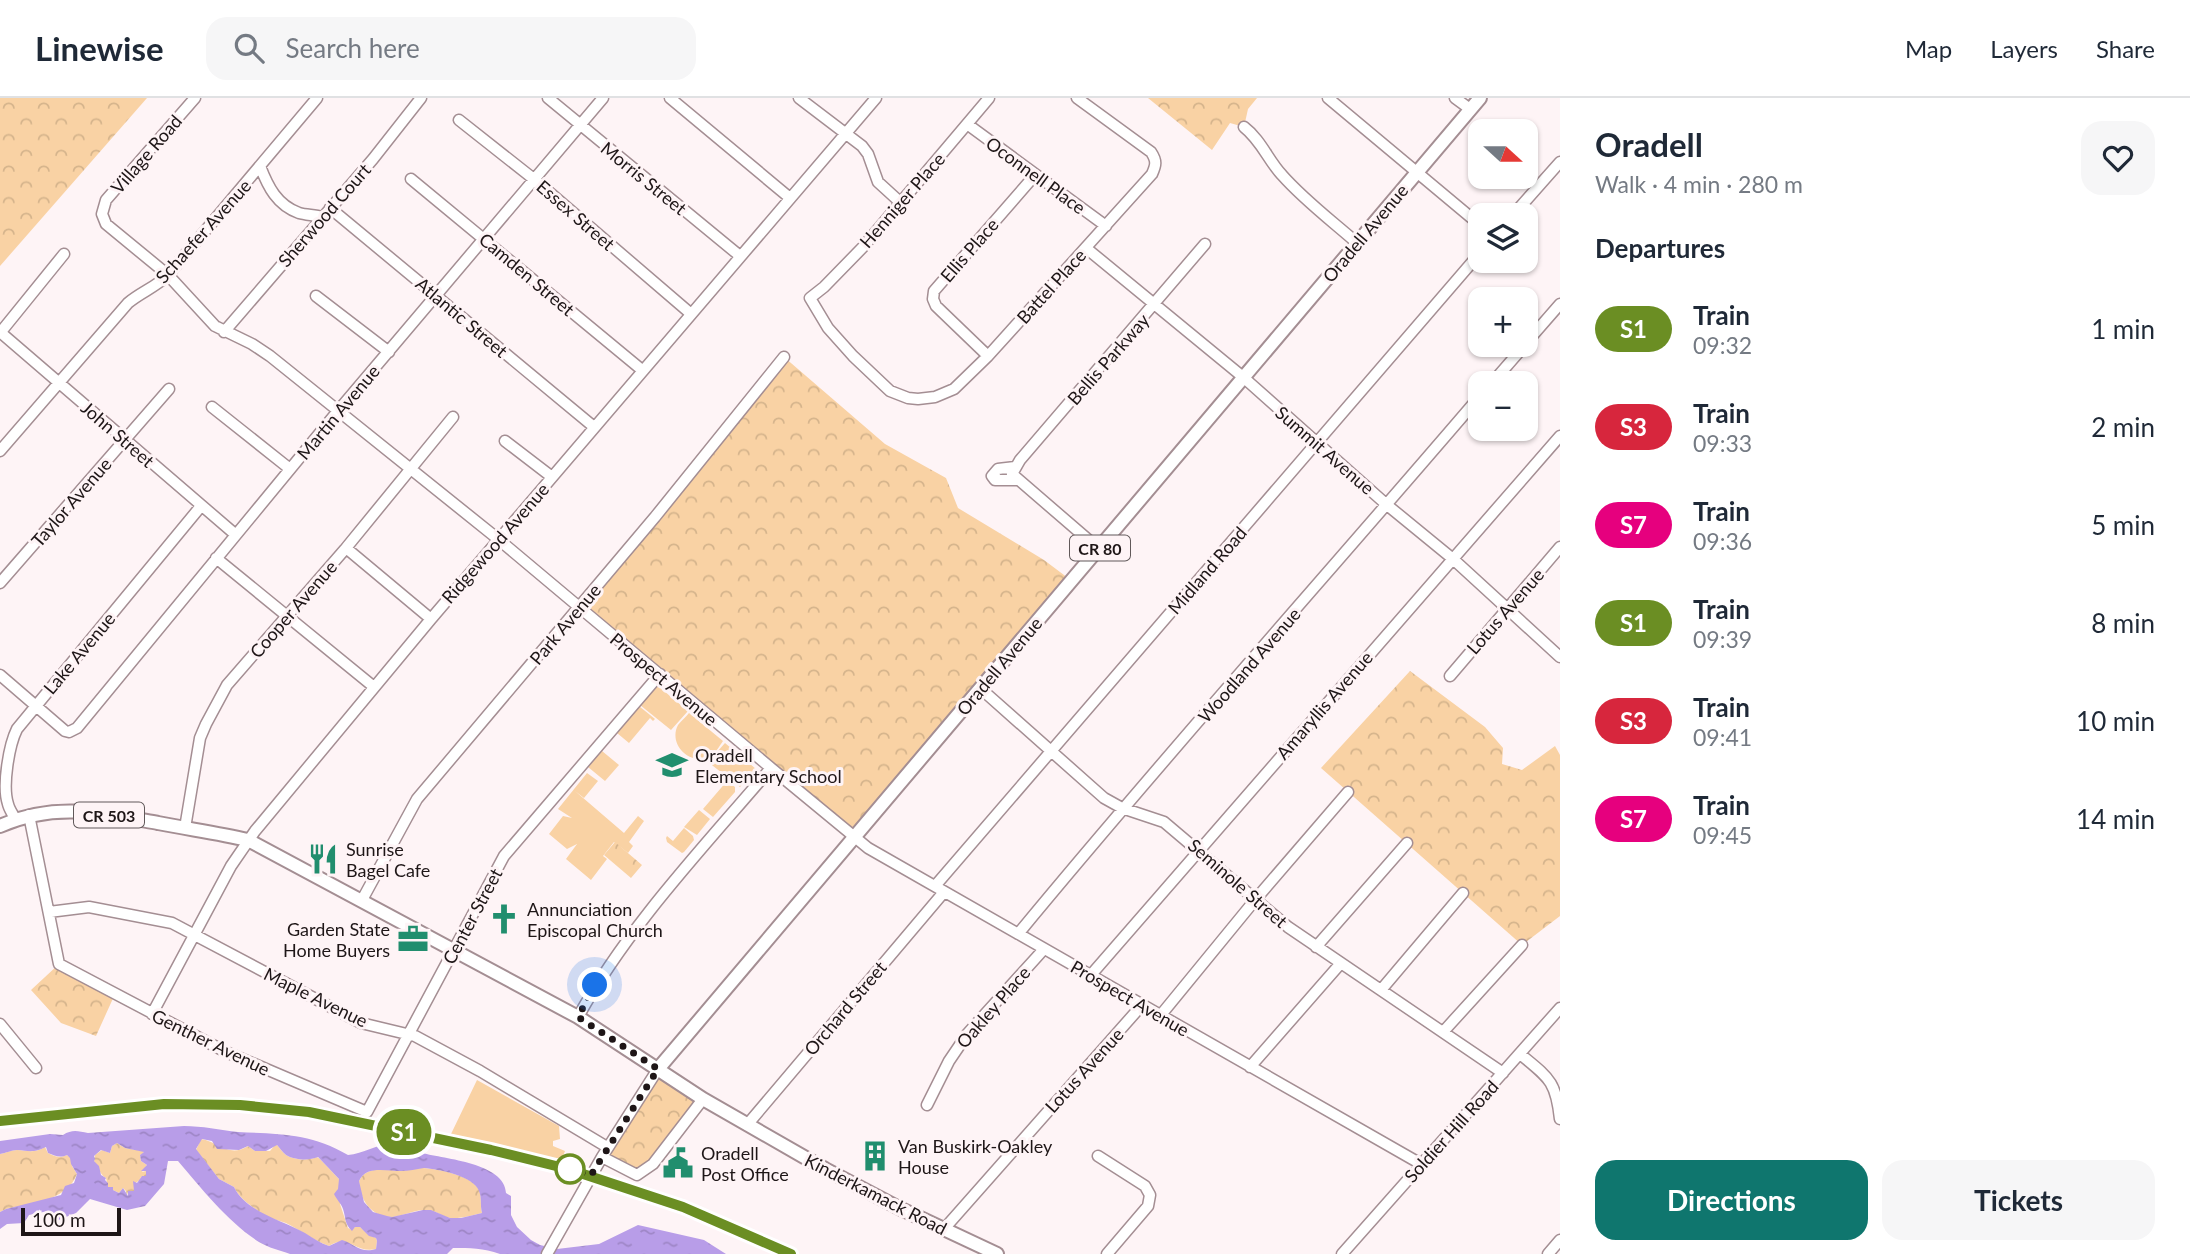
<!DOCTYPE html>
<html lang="en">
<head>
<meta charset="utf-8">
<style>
	:root { --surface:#fff; --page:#f6f6f7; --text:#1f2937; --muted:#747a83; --line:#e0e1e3; --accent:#0f766e }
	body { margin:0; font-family:Lato,sans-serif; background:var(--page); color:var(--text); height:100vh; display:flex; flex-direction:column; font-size:26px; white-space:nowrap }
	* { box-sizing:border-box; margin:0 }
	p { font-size:23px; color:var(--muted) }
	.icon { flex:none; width:38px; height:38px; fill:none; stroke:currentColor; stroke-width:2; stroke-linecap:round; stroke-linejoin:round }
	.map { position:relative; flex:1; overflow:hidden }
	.side { display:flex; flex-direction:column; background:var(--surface); width:630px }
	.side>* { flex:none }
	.badge { padding:0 14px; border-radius:23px; font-size:24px; line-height:46px }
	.needle { width:46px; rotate:111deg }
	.fabs { position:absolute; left:1468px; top:21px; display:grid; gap:14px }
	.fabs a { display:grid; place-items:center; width:70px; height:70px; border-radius:14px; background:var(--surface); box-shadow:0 2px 5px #0004; font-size:35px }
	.scale { position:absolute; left:21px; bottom:18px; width:100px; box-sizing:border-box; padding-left:7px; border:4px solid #1e1617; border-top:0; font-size:19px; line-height:24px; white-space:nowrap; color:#1e1617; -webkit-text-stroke:5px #fef4f6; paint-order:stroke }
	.you { position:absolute; width:35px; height:35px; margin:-18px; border:5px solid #fff; border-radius:50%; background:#1a73e8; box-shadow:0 0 0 10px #1a73e833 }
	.map>.badge { position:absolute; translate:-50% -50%; box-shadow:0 0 0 4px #fff }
	h2 { padding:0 35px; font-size:26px; line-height:63px }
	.round { display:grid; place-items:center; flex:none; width:74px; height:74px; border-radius:21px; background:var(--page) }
	.head { display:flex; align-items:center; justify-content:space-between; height:119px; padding:0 35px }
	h1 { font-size:33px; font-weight:700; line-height:52px }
	.cta { display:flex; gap:14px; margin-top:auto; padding:14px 35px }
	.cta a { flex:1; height:80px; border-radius:21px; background:var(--accent); color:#fff; font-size:28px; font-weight:700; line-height:80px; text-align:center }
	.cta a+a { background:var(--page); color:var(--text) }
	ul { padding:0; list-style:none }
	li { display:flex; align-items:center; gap:21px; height:98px; padding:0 35px }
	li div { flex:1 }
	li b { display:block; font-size:26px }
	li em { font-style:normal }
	li .badge { min-width:77px; font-weight:700; text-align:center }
	header { display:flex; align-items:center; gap:42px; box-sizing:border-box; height:98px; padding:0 35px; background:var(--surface); border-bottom:2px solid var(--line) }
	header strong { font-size:33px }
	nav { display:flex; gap:38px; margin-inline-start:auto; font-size:24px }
	.search { width:490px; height:63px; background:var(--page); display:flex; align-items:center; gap:18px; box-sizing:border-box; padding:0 24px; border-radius:21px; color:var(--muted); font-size:26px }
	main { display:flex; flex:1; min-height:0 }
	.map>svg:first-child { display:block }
	.grass { fill:#f9d2a4 }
	.forest { fill:url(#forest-crowns) }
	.water { fill:url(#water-ripples); fill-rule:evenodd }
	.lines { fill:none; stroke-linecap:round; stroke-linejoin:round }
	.minor-casing { stroke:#a48e93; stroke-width:13 }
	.major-casing { stroke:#a48e93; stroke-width:16 }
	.minor { stroke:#fff; stroke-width:10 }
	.major { stroke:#fff; stroke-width:12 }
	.rail { stroke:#807778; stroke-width:2 }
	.line-casing { stroke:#fff; stroke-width:16 }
	.line { stroke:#6b8e23; stroke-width:10 }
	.walk { stroke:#1e1617; stroke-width:7; stroke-dasharray:0 12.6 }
	.stop-dot { fill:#fff; stroke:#6b8e23; stroke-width:3.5 }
	.labels { text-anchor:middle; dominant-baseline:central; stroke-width:6; stroke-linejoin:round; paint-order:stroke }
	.shield { fill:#fef4f6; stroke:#61595a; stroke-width:2 }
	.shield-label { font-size:16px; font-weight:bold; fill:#1e1617 }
	.street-label { font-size:18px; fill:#1e1617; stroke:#fef4f6 }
	.poi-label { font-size:18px; fill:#1e1617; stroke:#fef4f6; text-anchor:start }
</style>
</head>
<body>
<header>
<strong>Linewise</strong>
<div class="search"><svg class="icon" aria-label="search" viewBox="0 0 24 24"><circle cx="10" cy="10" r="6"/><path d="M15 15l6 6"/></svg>Search here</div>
<nav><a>Map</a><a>Layers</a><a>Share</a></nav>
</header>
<main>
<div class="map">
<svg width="1560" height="1156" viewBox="0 0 1560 1156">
	<defs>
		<pattern id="forest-crowns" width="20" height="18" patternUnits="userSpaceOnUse" patternTransform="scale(1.75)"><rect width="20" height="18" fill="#f9d2a4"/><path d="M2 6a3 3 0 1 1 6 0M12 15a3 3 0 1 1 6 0" fill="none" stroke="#d5b48c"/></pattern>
		<pattern id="water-ripples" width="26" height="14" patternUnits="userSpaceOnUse" patternTransform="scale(1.75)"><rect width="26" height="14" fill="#b89de8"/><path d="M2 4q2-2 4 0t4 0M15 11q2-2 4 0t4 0" fill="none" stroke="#9e86c6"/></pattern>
	</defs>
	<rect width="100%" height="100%" fill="#fef4f6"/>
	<path class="grass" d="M658,588L688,613L671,632L640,607Z
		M639,608L655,621L653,623L650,620L629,645L617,635Z
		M689,615L723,643C719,649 715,656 708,659C689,667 668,646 678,627C681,623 686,619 689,615Z
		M725,645L756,671L740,689L708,664Z
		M602,653L619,667L605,683L588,669Z
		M587,675L598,683L584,700L575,693L624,735L638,718L644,723L629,744L633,748L628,755L614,744L603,758L607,761L591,782L566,761L577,746L567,751L549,736L563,718L572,720L558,711Z
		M727,683L735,689V694L713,719L703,711Z
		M699,712L710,721L697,737L684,729Z
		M684,730L693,738L694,742L684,754L682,755L667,744L666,740L667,738L673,743Z
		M477,982L559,1028L560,1041L553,1043V1048L565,1053L561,1063L451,1036Z"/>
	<path class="forest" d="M0,0H147L0,168Z
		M1148,0H1257L1248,11L1244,29L1230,25L1212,52Z
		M784,259L885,346L946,380L958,410L1044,462L1072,483L855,739L579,509Z
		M1410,573L1485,629L1503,650L1502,666L1522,672L1555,648L1560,657V818L1522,847L1321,670Z
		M615,744L642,767L631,780L604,757Z
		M59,866L115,896L96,938L61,925L31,892Z
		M658,971L703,1001L653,1066L637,1077L602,1059Z
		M201,1041C219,1044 229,1060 248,1048L255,1053H270L275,1047H277C280,1050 282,1054 286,1057C294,1062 309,1063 317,1059L320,1061L339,1081L340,1106L348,1130L352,1132L355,1129H360L369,1137L376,1140L377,1143L376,1151C355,1156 349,1135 329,1148C314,1143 300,1132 286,1125C281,1123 275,1122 270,1120C257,1113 239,1101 234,1089L219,1081L196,1052Z
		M117,1045L125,1050L143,1053L144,1055L140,1057L141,1063L147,1067L142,1074L146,1073V1078L141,1079L140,1082L134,1086L135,1093H128L127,1098L126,1093L123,1090L119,1095L113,1092V1090L108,1089L106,1080C101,1078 97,1068 94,1063L95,1057L102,1052L110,1055L112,1048Z
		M45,1049L48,1055C55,1059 60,1060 67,1057L71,1060L72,1068L77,1076C67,1103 32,1105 6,1111L0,1114V1056C6,1055 11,1052 17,1052C28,1053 36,1055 45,1049Z
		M420,1070C434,1070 473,1077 479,1092C482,1099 480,1107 482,1115C473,1117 461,1121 450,1120C441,1118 434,1111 424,1112C414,1112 403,1118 392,1119C371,1119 360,1102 359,1083C368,1063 402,1075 420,1070Z"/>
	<path class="water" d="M184,1028C202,1028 220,1032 238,1034C279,1036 311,1035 348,1057C364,1056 380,1044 396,1046C405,1047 414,1053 422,1055C445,1061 505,1065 506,1095L511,1098V1117L517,1129L531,1142L540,1147L557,1151L599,1146L638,1127L704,1142L726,1156H500C483,1150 470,1150 453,1150L447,1156H290C279,1152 269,1150 259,1144C228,1124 201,1090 178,1063H168L164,1086L145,1108L127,1112L90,1101L76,1115L56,1123L48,1113L29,1117L24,1125L7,1126L0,1131V1114L6,1111L61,1097L65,1088L74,1085L77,1076L71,1066L70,1060L67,1057C60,1060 55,1058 48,1055L46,1049C34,1055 29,1053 17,1052C12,1052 6,1055 0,1056V1043L50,1036L63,1037C72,1031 78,1033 88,1035ZM202,1041L212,1043L217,1051L239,1052L248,1048L255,1053H266L277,1047C280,1050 282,1054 286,1057C294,1062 309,1063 318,1059L320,1061L339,1081L338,1091L334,1096C336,1101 341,1105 343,1111C346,1120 344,1125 352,1133L355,1129H360L369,1138L376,1140L377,1143L376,1151C361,1156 355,1146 342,1142L329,1148C320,1145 313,1140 305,1135C282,1122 246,1114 234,1089L219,1081L196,1051ZM117,1045L125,1050L144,1054L140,1057L141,1063L147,1067L141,1073H146V1078H142L137,1085L133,1083L134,1093H128V1098L123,1090L119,1095L113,1092V1089H108V1085L105,1082L106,1080L101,1077L99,1068L94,1063L95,1061L94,1058L101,1052L110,1055L112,1048ZM424,1070C438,1071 474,1078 479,1093C482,1100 480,1107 482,1115L461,1120H450L431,1112H423L392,1119L387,1118L373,1114L364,1104L359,1083C366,1067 386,1073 401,1073C409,1073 416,1071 424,1070Z"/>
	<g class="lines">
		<g class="minor-casing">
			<path id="minor" d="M195,0L106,102L102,116L106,126L168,177L215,228L252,246L270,258L498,441L771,670L868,750L1421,1066
				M548,0L740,158
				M670,0L790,100
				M799,0L862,48L868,56L878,84L901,105
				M989,0L863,149L824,189L810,200L828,230L853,258L890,293L908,300L918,301L935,299L954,291L988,258L1152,76C1156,67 1157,63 1151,54L1077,0
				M1328,0L1480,127
				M1455,0L1470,11
				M459,22L535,82L690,215
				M967,26L1106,128
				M1244,29C1261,42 1268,62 1282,77C1304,102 1332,123 1357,145
				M260,68C268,89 277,107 299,115C306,117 315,117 322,119
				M411,81L642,272
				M330,110L594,329
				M1513,117L1560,64
				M1086,150L1243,279L1387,407L1453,461L1560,559
				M316,198L389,254
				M0,234L236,437
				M224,234L373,61L421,0
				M0,235L64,156
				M1526,245L1560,206
				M988,258L936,208L933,201L934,193L1035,77
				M1492,285L1525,247
				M212,309L290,371
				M505,343L552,379
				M0,353L128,205C141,194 156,189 168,177L317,0
				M1015,369L998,371L992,378L995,382H1016
				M346,450L431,521
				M1099,451L1012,376L1020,362L1205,146
				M216,460L374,589
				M0,485L169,291
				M0,577L65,633L69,634L77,630L338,313L603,0
				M1450,578L1560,449
				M980,590L1104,700L1122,710L1164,724L1288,829L1503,975
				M29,717L59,866L226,954L367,1014L504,758L660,576
				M15,721C13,716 9,711 8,706C2,688 9,647 17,631L201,408
				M185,730L200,640L206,626L227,587L346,450L453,319
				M935,788L1480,155
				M362,802L417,701L655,419L784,259
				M49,814L89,809L172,825L361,925L415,938L480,973L607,1049
				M1018,836C1168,654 1326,478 1480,298
				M1316,849L1407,745
				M1090,878L1560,338
				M1381,892L1463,795
				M152,916L231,768L255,733L431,521L876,0
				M1160,918L1255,802L1348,694
				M578,919C629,827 703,750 771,670
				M0,926L36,970
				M1443,934L1522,847
				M1520,956C1549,980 1556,983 1560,1021
				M1250,969L1341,865
				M927,1007L949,963L968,935L1044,851
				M747,1027L944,794
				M1098,1058L1145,1088L1150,1097L1148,1108L1107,1156
				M602,1059L637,1077L653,1066L703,1001
				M944,1131L1142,907
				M547,1156L602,1059L658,971
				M1342,1156L1560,910
				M1548,1156L1560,1142"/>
		</g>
		<g class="major-casing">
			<path id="major" d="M0,728C55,704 101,715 158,725C188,731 218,735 248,742L578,919L703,1001L825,1071L899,1110L997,1156
				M658,971L1480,0"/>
		</g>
		<use href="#minor" class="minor"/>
		<use href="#major" class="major"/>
		<path class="rail" d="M0,1023L164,1006L240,1007L309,1014L470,1047L568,1071L683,1109L792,1156"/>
	</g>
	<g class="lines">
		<g class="line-casing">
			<path id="line" d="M0,1023L164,1006L240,1007L309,1014L491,1052L568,1071L683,1109L791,1156"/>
		</g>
		<use href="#line" class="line"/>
		<path class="walk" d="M570,1071L591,1077L658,971L578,919L595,887"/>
	</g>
	<defs>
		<g id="school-bare" transform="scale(2.415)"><path d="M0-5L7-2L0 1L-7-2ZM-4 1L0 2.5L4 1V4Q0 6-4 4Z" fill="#218e6e" stroke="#fef4f6" stroke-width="2.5" paint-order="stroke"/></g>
		<g id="restaurant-bare" transform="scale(2.415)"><path d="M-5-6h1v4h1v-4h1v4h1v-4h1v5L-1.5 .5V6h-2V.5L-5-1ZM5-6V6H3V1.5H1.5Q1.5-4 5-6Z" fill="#218e6e" stroke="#fef4f6" stroke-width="2.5" paint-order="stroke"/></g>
		<g id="church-bare" transform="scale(2.415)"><path d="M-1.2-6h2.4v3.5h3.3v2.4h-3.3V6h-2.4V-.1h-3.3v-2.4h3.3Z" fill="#218e6e" stroke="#fef4f6" stroke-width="2.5" paint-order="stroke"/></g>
		<g id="office-bare" transform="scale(2.415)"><path d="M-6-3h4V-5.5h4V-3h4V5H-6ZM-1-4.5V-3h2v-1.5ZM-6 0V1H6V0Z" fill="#218e6e" stroke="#fef4f6" stroke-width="2.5" paint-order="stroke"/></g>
		<g id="building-bare" transform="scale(2.415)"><path d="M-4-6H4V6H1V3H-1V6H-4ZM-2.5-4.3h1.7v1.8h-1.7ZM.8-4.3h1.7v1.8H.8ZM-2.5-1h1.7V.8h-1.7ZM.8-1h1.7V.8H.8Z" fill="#218e6e" stroke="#fef4f6" stroke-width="2.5" paint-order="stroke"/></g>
		<g id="civic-bare" transform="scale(2.415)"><path d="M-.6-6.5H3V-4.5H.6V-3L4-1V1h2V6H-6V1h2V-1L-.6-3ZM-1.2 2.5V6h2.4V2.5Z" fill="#218e6e" stroke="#fef4f6" stroke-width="2.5" paint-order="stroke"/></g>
	</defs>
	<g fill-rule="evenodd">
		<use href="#school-bare" x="672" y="667"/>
		<use href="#restaurant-bare" x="323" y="761"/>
		<use href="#church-bare" x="504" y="821"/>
		<use href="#office-bare" x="413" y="841"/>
		<use href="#building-bare" x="875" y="1058"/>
		<use href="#civic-bare" x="678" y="1065"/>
	</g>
	<circle class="stop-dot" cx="570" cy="1071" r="14"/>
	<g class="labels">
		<g class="shield">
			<rect x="1070" y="437.5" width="60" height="25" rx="5"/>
			<rect x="74" y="704.5" width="70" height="25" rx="5"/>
		</g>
		<g class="shield-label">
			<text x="1100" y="450">CR 80</text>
			<text x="109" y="717">CR 503</text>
		</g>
		<g class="street-label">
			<text transform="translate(146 56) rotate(-49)">Village Road</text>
			<text transform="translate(1036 77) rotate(36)">Oconnell Place</text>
			<text transform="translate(644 80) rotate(39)">Morris Street</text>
			<text transform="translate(902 102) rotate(-49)">Henniger Place</text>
			<text transform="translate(324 117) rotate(-49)">Sherwood Court</text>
			<text transform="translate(576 117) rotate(41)">Essex Street</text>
			<text transform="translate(203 133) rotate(-48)">Schaefer Avenue</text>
			<text transform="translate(1365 135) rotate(-50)">Oradell Avenue</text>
			<text transform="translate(969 152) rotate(-49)">Ellis Place</text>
			<text transform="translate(527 176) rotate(40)">Camden Street</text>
			<text transform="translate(1051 188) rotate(-48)">Battel Place</text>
			<text transform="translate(462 219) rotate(40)">Atlantic Street</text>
			<text transform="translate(1108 261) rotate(-49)">Bellis Parkway</text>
			<text transform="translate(338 314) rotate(-50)">Martin Avenue</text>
			<text transform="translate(118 336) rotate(41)">John Street</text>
			<text transform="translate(1325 352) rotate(41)">Summit Avenue</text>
			<text transform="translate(71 404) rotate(-49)">Taylor Avenue</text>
			<text transform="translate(495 445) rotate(-49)">Ridgewood Avenue</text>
			<text transform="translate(1207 472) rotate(-49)">Midland Road</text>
			<text transform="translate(293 511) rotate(-49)">Cooper Avenue</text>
			<text transform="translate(1505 513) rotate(-49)">Lotus Avenue</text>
			<text transform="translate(565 526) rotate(-50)">Park Avenue</text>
			<text transform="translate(79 555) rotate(-50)">Lake Avenue</text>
			<text transform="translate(1249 567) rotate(-49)">Woodland Avenue</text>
			<text transform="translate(999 568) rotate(-50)">Oradell Avenue</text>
			<text transform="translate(664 581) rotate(40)">Prospect Avenue</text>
			<text transform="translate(1324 607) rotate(-49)">Amaryllis Avenue</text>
			<text transform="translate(1238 785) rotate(41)">Seminole Street</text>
			<text transform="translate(472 818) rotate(-62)">Center Street</text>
			<text transform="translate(316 899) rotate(26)">Maple Avenue</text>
			<text transform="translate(1130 900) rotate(30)">Prospect Avenue</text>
			<text transform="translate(993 909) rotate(-49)">Oakley Place</text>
			<text transform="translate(845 910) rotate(-50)">Orchard Street</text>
			<text transform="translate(211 944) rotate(26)">Genther Avenue</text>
			<text transform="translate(1084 972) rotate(-48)">Lotus Avenue</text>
			<text transform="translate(1451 1033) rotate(-48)">Soldier Hill Road</text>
			<text transform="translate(876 1096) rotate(27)">Kinderkamack Road</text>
		</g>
		<g class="poi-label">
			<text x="695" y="657">Oradell<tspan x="695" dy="21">Elementary School</tspan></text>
			<text x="346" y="751">Sunrise<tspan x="346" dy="21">Bagel Cafe</tspan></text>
			<text x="527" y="811">Annunciation<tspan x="527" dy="21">Episcopal Church</tspan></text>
			<text x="390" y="831" text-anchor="end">Garden State<tspan x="390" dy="21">Home Buyers</tspan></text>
			<text x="898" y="1048">Van Buskirk-Oakley<tspan x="898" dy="21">House</tspan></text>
			<text x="701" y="1055">Oradell<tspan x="701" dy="21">Post Office</tspan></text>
		</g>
	</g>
</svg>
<div class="fabs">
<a><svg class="needle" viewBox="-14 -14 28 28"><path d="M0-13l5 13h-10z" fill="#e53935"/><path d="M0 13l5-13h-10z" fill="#747a83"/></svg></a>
<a><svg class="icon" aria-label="layers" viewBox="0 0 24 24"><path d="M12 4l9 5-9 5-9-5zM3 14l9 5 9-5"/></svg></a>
<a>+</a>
<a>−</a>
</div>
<div class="scale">100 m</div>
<div class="you" style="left:595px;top:887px"></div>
<b class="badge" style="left:404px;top:1034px;background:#6b8e23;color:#fff">S1</b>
</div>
<section class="side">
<div class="head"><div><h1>Oradell</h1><p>Walk · 4 min · 280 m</p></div><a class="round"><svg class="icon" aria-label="heart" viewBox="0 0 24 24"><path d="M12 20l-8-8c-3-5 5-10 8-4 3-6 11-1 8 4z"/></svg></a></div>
<h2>Departures</h2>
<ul>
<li><span class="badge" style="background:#6b8e23;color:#fff">S1</span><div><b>Train</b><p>09:32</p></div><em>1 min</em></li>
<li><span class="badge" style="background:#d7263d;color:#fff">S3</span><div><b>Train</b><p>09:33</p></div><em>2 min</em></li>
<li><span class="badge" style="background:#e6007e;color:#fff">S7</span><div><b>Train</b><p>09:36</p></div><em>5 min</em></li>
<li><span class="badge" style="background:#6b8e23;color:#fff">S1</span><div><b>Train</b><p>09:39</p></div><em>8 min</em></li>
<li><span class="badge" style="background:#d7263d;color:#fff">S3</span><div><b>Train</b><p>09:41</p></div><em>10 min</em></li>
<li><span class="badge" style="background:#e6007e;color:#fff">S7</span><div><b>Train</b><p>09:45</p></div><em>14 min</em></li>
</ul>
<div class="cta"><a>Directions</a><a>Tickets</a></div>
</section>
</main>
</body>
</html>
